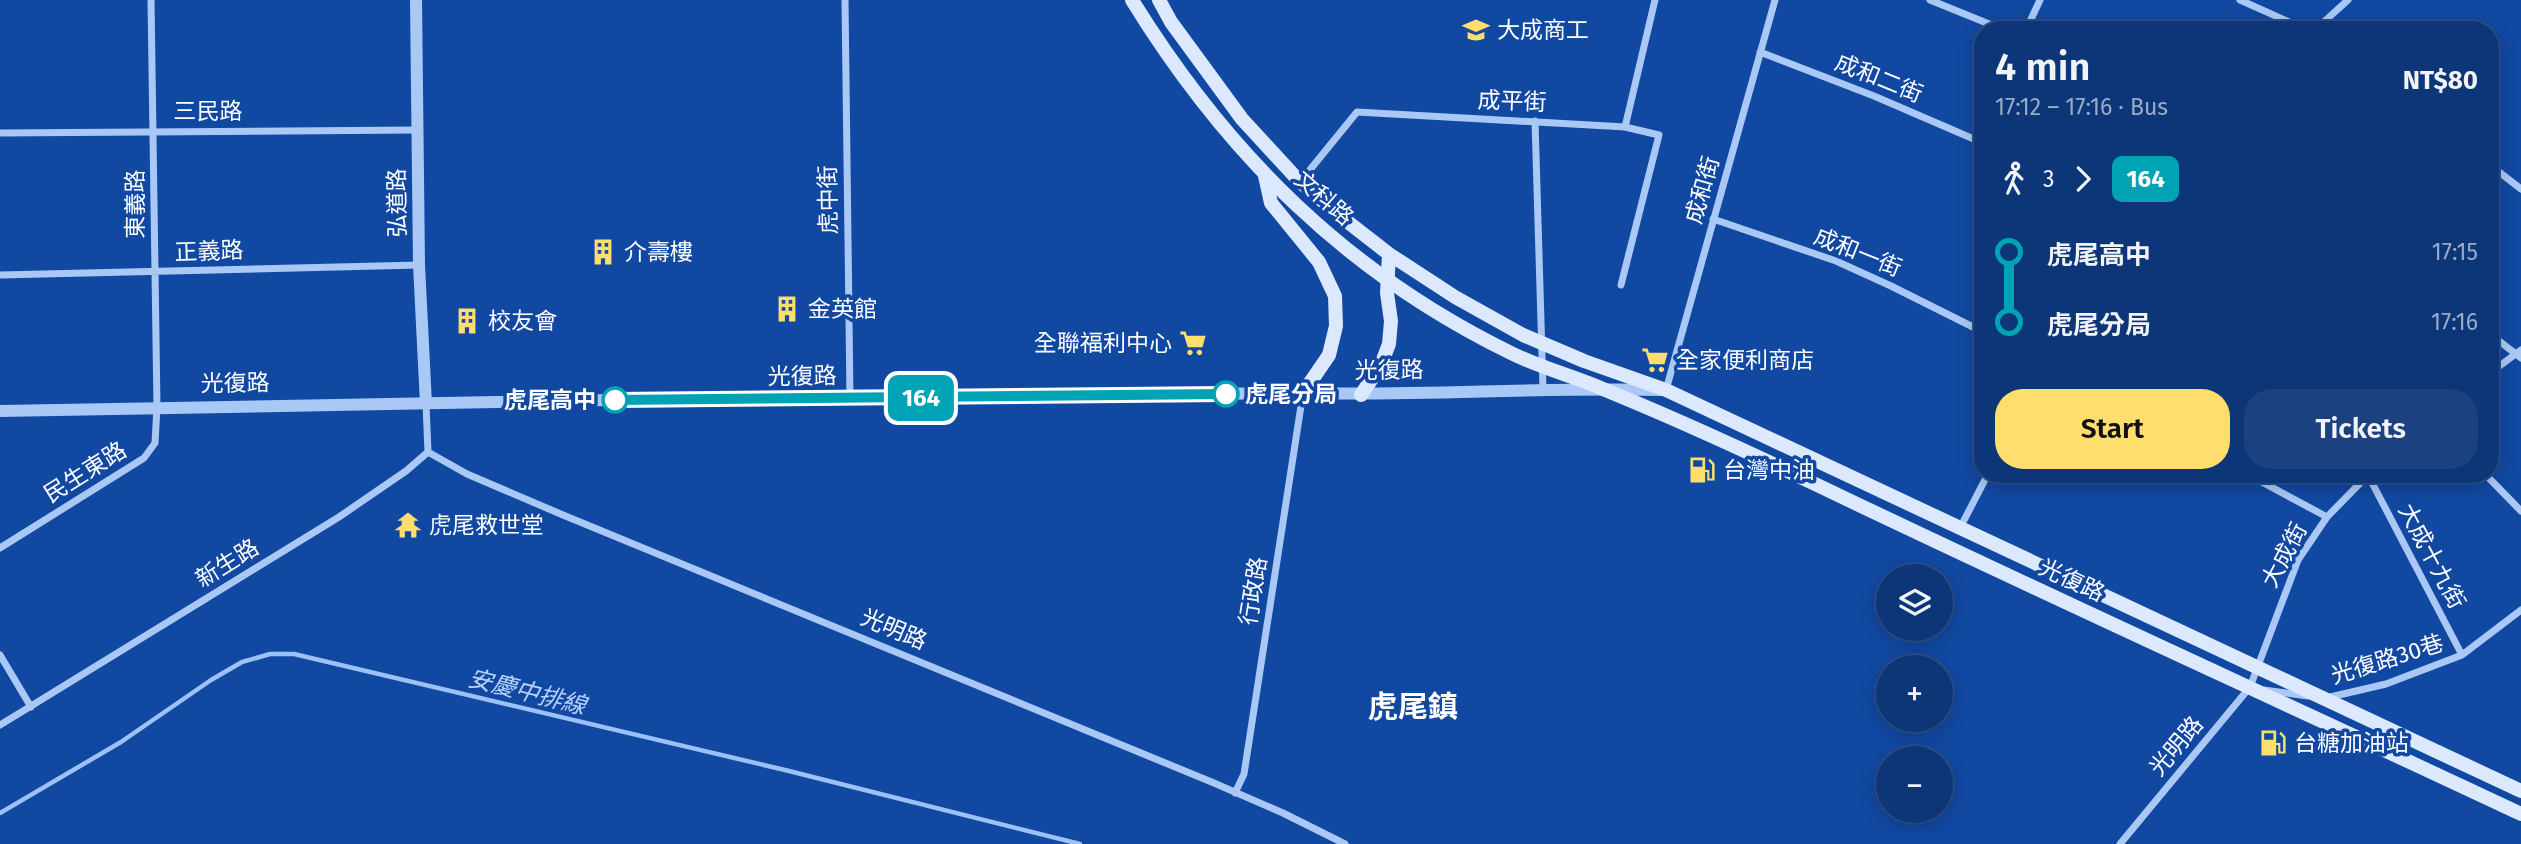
<!DOCTYPE html>
<html lang="en">
<head>
<meta charset="utf-8">
<style>
	:root { --surface:#0d3679; --page:#1b4180; --text:#f1f3f6; --muted:#9aabc6; --line:#2d508a; --accent:#ffde6e }
	body { margin:0; font-family:"Fira Sans","Noto Sans TC",sans-serif; background:var(--page); color:var(--text); height:100vh; display:flex; flex-direction:column; font-size:26px; white-space:nowrap }
	* { box-sizing:border-box; margin:0 }
	p { font-size:23px; color:var(--muted) }
	.icon { flex:none; width:38px; height:38px; fill:none; stroke:currentColor; stroke-width:2; stroke-linecap:round; stroke-linejoin:round }
	.map { position:relative; flex:1; overflow:hidden }
	.side { position:absolute; left:1974px; top:21px; width:525px; height:462px; display:flex; flex-direction:column; background:var(--surface); border-radius:28px; box-shadow:0 4px 18px #0003,0 0 0 2px var(--line) }
	.side>* { flex:none }
	.badge { padding:0 14px; border-radius:10px; font-size:24px; line-height:46px }
	.controls { position:absolute; left:1876px; top:564px; display:grid; gap:14px }
	.controls a { display:grid; place-items:center; width:77px; height:77px; border-radius:50%; background:var(--surface); box-shadow:0 4px 18px #0003,0 0 0 2px var(--line); font-size:35px }
	.map>.badge { position:absolute; translate:-50% -50%; box-shadow:0 0 0 4px #fff }
	.legs { display:flex; align-items:center; gap:10px; height:77px; padding:0 21px; font-size:23px }
	.legs p { margin-inline-start:auto }
	.overview { display:flex; align-items:center; justify-content:space-between; height:119px; padding:0 21px }
	h1 { font-size:38px; font-weight:600; line-height:52px }
	.button { display:flex; gap:14px; margin-top:auto; padding:14px 21px }
	.button a { flex:1; height:80px; border-radius:28px; background:var(--accent); color:#111; font-size:28px; font-weight:600; line-height:80px; text-align:center }
	.button a+a { background:var(--page); color:var(--text) }
	ul { padding:0 21px; list-style:none }
	li { display:flex; align-items:center; gap:24px; height:70px; font-size:26px }
	li i { display:grid; place-items:center; width:10px; height:100%; margin:0 9px; background:currentColor }
	li i::after { content:''; width:18px; height:18px; margin:-9px; border:5px solid; border-radius:50%; background:var(--surface) }
	li p { margin-inline-start:auto }
	li:first-child i { background:linear-gradient(#0000 50%,currentColor 0) }
	li:last-child i { background:linear-gradient(currentColor 50%,#0000 0) }
	.map>svg:first-child { display:block }
	.lines { fill:none; stroke-linecap:round; stroke-linejoin:round }
	.stream { stroke:#9cc1f8; stroke-width:4.5 }
	.minor { stroke:#aac8f5; stroke-width:7 }
	.tertiary { stroke:#aac8f5; stroke-width:12 }
	.secondary { stroke:#dbe8fe; stroke-width:14 }
	.line-1-casing { stroke:#fff; stroke-width:16 }
	.line-1 { stroke:#00a3b4; stroke-width:10 }
	.stop-1-dot { fill:#fff; stroke:#00a3b4; stroke-width:3.5 }
	.labels { text-anchor:middle; dominant-baseline:central; stroke-width:7; stroke-linejoin:round; paint-order:stroke }
	.poi-label { font-size:23px; fill:#fff; stroke:#1148a1; text-anchor:start }
	.street-label { font-size:23px; fill:#fff; stroke:#1148a1 }
	.stop-label { font-size:23px; font-weight:bold; fill:#fff; stroke:#1148a1; text-anchor:start }
	.water-label { font-size:24px; font-style:italic; fill:#b7d2fb; stroke:#1148a1 }
	.district-label { font-size:30px; font-weight:bold; fill:#fff; stroke:#1148a1 }
</style>
</head>
<body>
<div class="map">
<svg width="2521" height="844" viewBox="0 0 2521 844">
	<rect width="100%" height="100%" fill="#1148a1"/>
	<g class="lines">
		<path class="stream" d="M0,813L121,742L211,680L242,662L270,654H294L785,770L1080,844"/>
		<path class="minor" d="M845,0L850,398
			M1930,0L2004,30
			M2240,0L2307,30
			M2026,30L2040,0
			M2315,30L2348,0
			M1760,52L1874,96L1983,143
			M1535,121L1543,389
			M1625,127L1655,0
			M0,133L416,130
			M1976,139L1983,124
			M2490,165L2521,189
			M1300,182L1357,112L1625,127L1659,135L1621,285
			M1713,219L1836,261L1891,286L1983,332
			M0,275L419,265
			M2490,334L2521,358
			M2490,373L2521,350
			M1666,390L1775,0
			M428,452L467,474L563,515L1214,783L1283,813L1345,844
			M2247,474L2327,517
			M2485,474L2521,511
			M2368,475L2462,655
			M1960,528L1988,474
			M0,548L144,458L155,443L157,407L151,0
			M0,655L31,707
			M2264,690L2308,696
			M2326,698L2386,684L2462,655L2521,610
			M0,725L339,517L406,471L428,452L426,404
			M1235,793L1244,774L1303,393
			M2120,844L2250,687L2298,560L2327,517L2369,474"/>
		<path class="tertiary" d="M416,0L419,265L426,404
			M0,411L611,400L1303,393C1423,396 1542,387 1662,390"/>
		<path class="secondary" d="M1132,0C1227,154 1347,273 1511,353C1541,368 1573,376 1603,389C1674,418 1744,450 1813,483C2048,596 2285,703 2521,814
			M1159,0L1171,22L1242,119L1300,182L1344,219L1389,254L1455,297L1523,335L1584,361L1666,390L2521,791
			M1265,176L1271,203L1319,262L1335,296L1336,326L1329,355L1303,393
			M1361,395L1381,365L1389,344L1391,321L1387,293L1389,254"/>
	</g>
	<g class="lines">
		<g class="line-1-casing">
			<path id="line-1" d="M615,400L1226,394"/>
		</g>
		<use href="#line-1" class="line-1"/>
	</g>
	<defs>
		<g id="school-bare" transform="scale(2.1)"><path d="M0-5L7-2L0 1L-7-2ZM-4 1L0 2.5L4 1V4Q0 6-4 4Z" fill="#ffde6e" stroke="#1148a1" stroke-width="2.5" paint-order="stroke"/></g>
		<g id="building-bare" transform="scale(2.1)"><path d="M-4-6H4V6H1V3H-1V6H-4ZM-2.5-4.3h1.7v1.8h-1.7ZM.8-4.3h1.7v1.8H.8ZM-2.5-1h1.7V.8h-1.7ZM.8-1h1.7V.8H.8Z" fill="#ffde6e" stroke="#1148a1" stroke-width="2.5" paint-order="stroke"/></g>
		<g id="supermarket-bare" transform="scale(2.1)"><path d="M-6-5.5h2.5l.6 2H6L4.5 2H-2.5L-4.4-4H-6ZM-1.5 3.2a1.3 1.3 0 1 0 .1 0ZM3 3.2a1.3 1.3 0 1 0 .1 0Z" fill="#ffde6e" stroke="#1148a1" stroke-width="2.5" paint-order="stroke"/></g>
		<g id="fuel-bare" transform="scale(2.1)"><path d="M-5.5-6h7V0h2V4h1.3V-2.5L3-4.5l.8-.8L6-3V5H2.5V1h-1V6h-7ZM-4.2-4.7v3.2H.2V-4.7Z" fill="#ffde6e" stroke="#1148a1" stroke-width="2.5" paint-order="stroke"/></g>
		<g id="temple-bare" transform="scale(2.1)"><path d="M0-6L5-2H3V0L6.5 2.5H4V6H1.5V3h-3V6H-4V2.5H-6.5L-3 0V-2H-5Z" fill="#ffde6e" stroke="#1148a1" stroke-width="2.5" paint-order="stroke"/></g>
	</defs>
	<g fill-rule="evenodd">
		<use href="#school-bare" x="1476" y="30"/>
		<use href="#building-bare" x="603" y="252"/>
		<use href="#building-bare" x="787" y="309"/>
		<use href="#building-bare" x="467" y="321"/>
		<use href="#supermarket-bare" x="1193" y="343"/>
		<use href="#supermarket-bare" x="1655" y="360"/>
		<use href="#fuel-bare" x="1702" y="470"/>
		<use href="#temple-bare" x="408" y="525"/>
		<use href="#fuel-bare" x="2273" y="743"/>
	</g>
	<g class="stop-1-dot">
		<circle cx="1226" cy="394" r="12"/>
		<circle cx="615" cy="400" r="12"/>
	</g>
	<g class="labels">
		<g class="poi-label">
			<text x="1497" y="30">大成商工</text>
			<text x="624" y="252">介壽樓</text>
			<text x="808" y="309">金英館</text>
			<text x="488" y="321">校友會</text>
			<text x="1172" y="343" text-anchor="end">全聯福利中心</text>
			<text x="1676" y="360">全家便利商店</text>
			<text x="1723" y="470">台灣中油</text>
			<text x="429" y="525">虎尾救世堂</text>
			<text x="2294" y="743">台糖加油站</text>
		</g>
		<g class="street-label">
			<text transform="translate(1879 78) rotate(22)">成和二街</text>
			<text transform="translate(1512 101) rotate(2)">成平街</text>
			<text x="208" y="111">三民路</text>
			<text transform="translate(1702 190) rotate(-74)">成和街</text>
			<text transform="translate(1324 198) rotate(41)">文科路</text>
			<text transform="translate(828 200) rotate(-91)">虎中街</text>
			<text transform="translate(397 203) rotate(-91)">弘道路</text>
			<text transform="translate(135 204) rotate(-90)">東義路</text>
			<text transform="translate(209 251) rotate(-2)">正義路</text>
			<text transform="translate(1858 252) rotate(22)">成和一街</text>
			<text transform="translate(1389 370) rotate(-1)">光復路</text>
			<text transform="translate(802 376) rotate(-1)">光復路</text>
			<text transform="translate(235 383) rotate(-1)">光復路</text>
			<text transform="translate(85 472) rotate(-32)">民生東路</text>
			<text transform="translate(2284 555) rotate(-62)">大成街</text>
			<text transform="translate(2432 556) rotate(62)">大成十九街</text>
			<text transform="translate(227 563) rotate(-32)">新生路</text>
			<text transform="translate(2072 580) rotate(25)">光復路</text>
			<text transform="translate(1253 591) rotate(-81)">行政路</text>
			<text transform="translate(894 629) rotate(23)">光明路</text>
			<text transform="translate(2387 659) rotate(-17)">光復路30巷</text>
			<text transform="translate(2176 746) rotate(-50)">光明路</text>
		</g>
		<g class="stop-label">
			<text x="1245" y="394">虎尾分局</text>
			<text x="596" y="400" text-anchor="end">虎尾高中</text>
		</g>
		<g class="water-label">
			<text transform="translate(527 692) rotate(14)">安慶中排線</text>
		</g>
		<g class="district-label">
			<text x="1413" y="707">虎尾鎮</text>
		</g>
	</g>
</svg>
<div class="controls">
<a><svg class="icon" aria-label="layers" viewBox="0 0 24 24"><path d="M12 4l9 5-9 5-9-5zM3 14l9 5 9-5"/></svg></a>
<a>+</a>
<a>−</a>
</div>
<b class="badge" style="left:921px;top:398px;background:#00a3b4;color:#fff">164</b>
<section class="side">
<div class="overview"><div><h1>4 min</h1><p>17:12 – 17:16 · Bus</p></div><b>NT$80</b></div>
<div class="legs"><svg class="icon" aria-label="walk" viewBox="0 0 24 24"><circle cx="13" cy="4" r="2"/><path d="M13 8l-2 6 4 7M11 14l-3 7M7 12l3-4h3l4 4"/></svg>3<svg class="icon" aria-label="forward" viewBox="0 0 24 24"><path d="M9 5l7 7-7 7"/></svg><b class="badge" style="background:#00a3b4;color:#fff">164</b></div>
<ul>
<li><i style="color:#00a3b4"></i><b>虎尾高中</b><p>17:15</p></li>
<li><i style="color:#00a3b4"></i><b>虎尾分局</b><p>17:16</p></li>
</ul>
<div class="button"><a>Start</a><a>Tickets</a></div>
</section>
</div>
</body>
</html>
